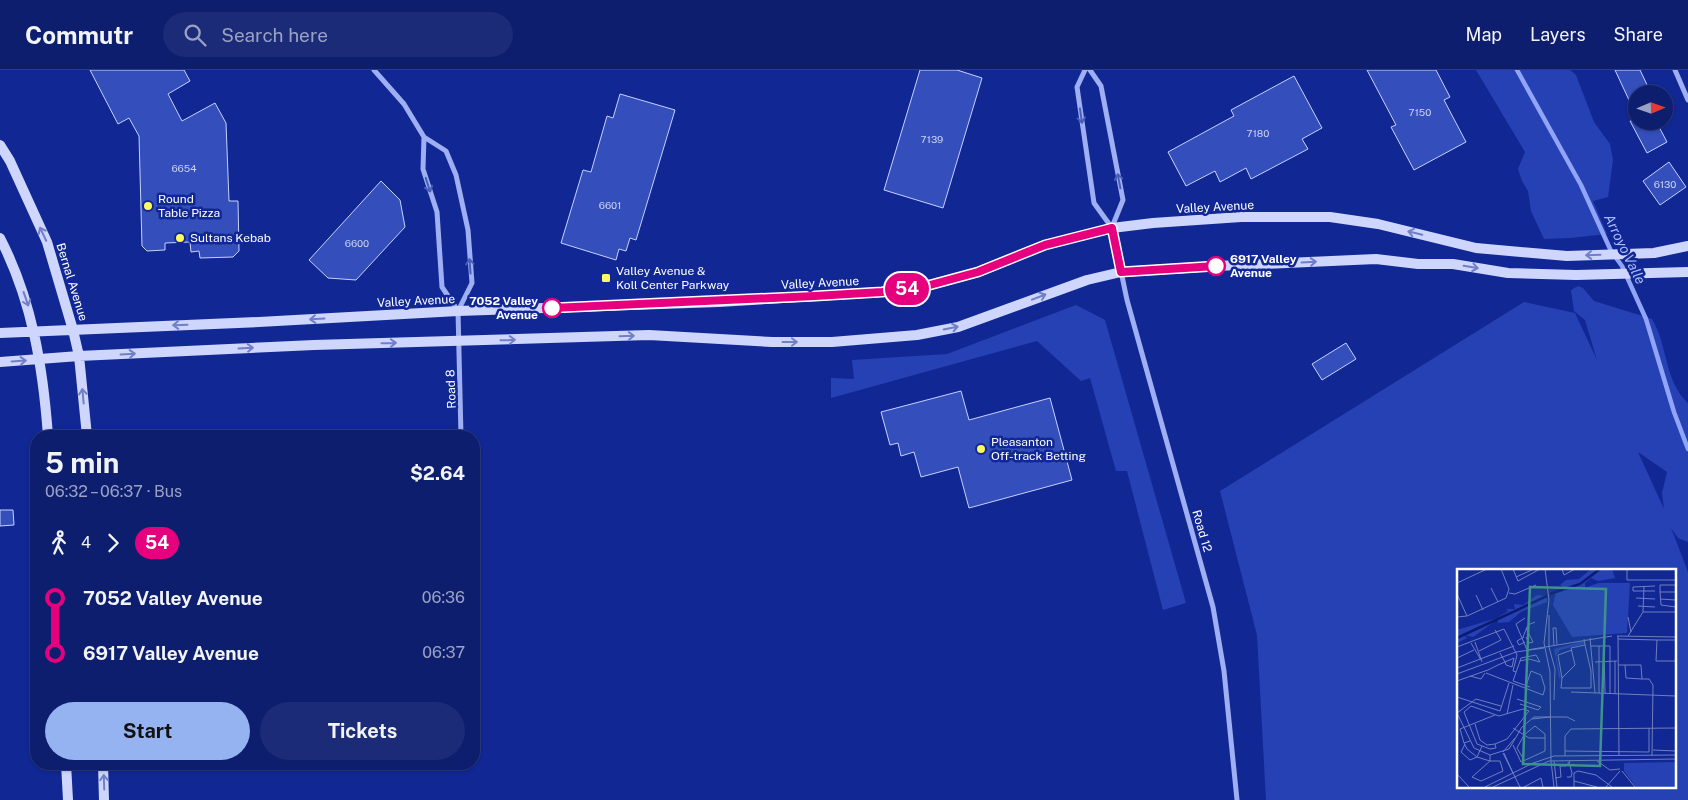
<!DOCTYPE html>
<html lang="en">
<head>
<meta charset="utf-8">
<style>
	:root { --surface:#0d1e6f; --page:#1b2b77; --text:#f1f3f6; --muted:#9aa2c3; --line:#2d3c82; --accent:#95b2f1 }
	body { margin:0; font-family:"Public Sans",sans-serif; background:var(--page); color:var(--text); height:100vh; display:flex; flex-direction:column; font-size:19px; white-space:nowrap }
	* { box-sizing:border-box; margin:0 }
	p { font-size:16px; color:var(--muted) }
	.icon { flex:none; width:28px; height:28px; fill:none; stroke:currentColor; stroke-width:2; stroke-linecap:round; stroke-linejoin:round }
	.map { position:relative; flex:1; overflow:hidden }
	.drawer { position:absolute; left:30px; top:360px; width:450px; height:340px; display:flex; flex-direction:column; background:var(--surface); border-radius:20px; box-shadow:0 1px 4px #0004,0 0 0 1px var(--line) }
	.drawer>* { flex:none }
	.badge { padding:0 10px; border-radius:16px; font-size:18px; line-height:32px }
	.needle { width:32px; rotate:88deg }
	.controls { position:absolute; left:1628px; top:15px; display:grid; gap:10px }
	.controls a { display:grid; place-items:center; width:45px; height:45px; border-radius:50%; background:var(--surface); box-shadow:0 1px 4px #0004,0 0 0 1px var(--line); font-size:25px }
	.map>.badge { position:absolute; translate:-50% -50%; box-shadow:0 0 0 2px #fff }
	.legs { display:flex; align-items:center; gap:8px; height:55px; padding:0 15px; font-size:16px }
	.legs p { margin-inline-start:auto }
	.summary { display:flex; align-items:center; justify-content:space-between; height:85px; padding:0 15px }
	h1 { font-size:28px; font-weight:700; line-height:38px }
	.primary-button { display:flex; gap:10px; margin-top:auto; padding:10px 15px }
	.primary-button a { flex:1; height:58px; border-radius:30px; background:var(--accent); color:#111; font-size:20px; font-weight:700; line-height:58px; text-align:center }
	.primary-button a+a { background:var(--page); color:var(--text) }
	ul { padding:0 15px; list-style:none }
	li { display:flex; align-items:center; gap:18px; height:55px; font-size:19px }
	li i { display:grid; place-items:center; width:8px; height:100%; margin:0 6px; background:currentColor }
	li i::after { content:''; width:12px; height:12px; margin:-6px; border:4px solid; border-radius:50%; background:var(--surface) }
	li p { margin-inline-start:auto }
	li:first-child i { background:linear-gradient(#0000 50%,currentColor 0) }
	li:last-child i { background:linear-gradient(currentColor 50%,#0000 0) }
	header { display:flex; align-items:center; gap:30px; box-sizing:border-box; height:70px; padding:0 25px; background:var(--surface); border-bottom:1px solid var(--line) }
	header strong { font-size:24px }
	nav { display:flex; gap:28px; margin-inline-start:auto; font-size:18px }
	.search { width:350px; height:45px; background:var(--page); display:flex; align-items:center; gap:12px; box-sizing:border-box; padding:0 18px; border-radius:28px; color:var(--muted); font-size:19px }
	.map>svg:first-child { display:block }
	.green { fill:#2641b4; fill-rule:evenodd }
	.lines { fill:none; stroke-linecap:round; stroke-linejoin:round }
	.stream { stroke:#90a5f7; stroke-width:4.5 }
	.building { fill:#344ebb; stroke:#c6d1fe }
	.street { stroke:#9eaff3; stroke-width:5 }
	.secondary { stroke:#ced6fd; stroke-width:10 }
	.oneway { stroke:#495eba }
	.oneway2 { stroke:#707fc8 }
	.line-1-casing { stroke:#fff; stroke-width:11 }
	.line-1 { stroke:#e6007e; stroke-width:8 }
	.poi-dot { fill:#fffa60; stroke:#112894; stroke-width:2 }
	.stop-1-dot { fill:#fff; stroke:#e6007e; stroke-width:2.5 }
	.labels { text-anchor:middle; dominant-baseline:central; stroke-width:5; stroke-linejoin:round; paint-order:stroke }
	.number-label { font-size:10px; fill:#ccd3ee }
	.poi-label { font-size:12px; fill:#fff; stroke:#112894; text-anchor:start }
	.street-label { font-size:12px; fill:#fff; stroke:#112894 }
	.stop-label { font-size:12px; font-weight:bold; fill:#fff; stroke:#112894; text-anchor:start }
	.water-label { font-size:14px; font-style:italic; fill:#aabafa; stroke:#112894 }
	.inset-river { fill:none; stroke:#0a1b70; stroke-width:2.5 }
	.inset-road { fill:none; stroke:#707ebf; stroke-width:1 }
	.view { fill:#3f918b; fill-opacity:0.15; stroke:#3f918b; stroke-width:2.5 }
	.inset-edge { fill:none; stroke:#fff; stroke-width:2.5 }
</style>
</head>
<body>
<header>
<strong>Commutr</strong>
<div class="search"><svg class="icon" aria-label="search" viewBox="0 0 24 24"><circle cx="10" cy="10" r="6"/><path d="M15 15l6 6"/></svg>Search here</div>
<nav><a>Map</a><a>Layers</a><a>Share</a></nav>
</header>
<div class="map">
<svg width="1688" height="730" viewBox="0 0 1688 730">
	<rect width="100%" height="100%" fill="#112894"/>
	<path class="green" d="M1476,0H1570L1576,5L1594,52L1610,74L1613,90L1608,127L1593,131L1607,164L1570,168L1544,169L1531,141L1528,121L1522,111L1518,99L1525,82Z
		M1578,216L1583,218L1594,231L1652,249C1668,275 1664,311 1688,333V472L1678,468L1671,458L1688,502V730H1266L1257,565L1220,421L1524,232L1575,243L1597,290L1585,250L1574,241L1571,220ZM1638,382L1667,402L1662,423L1664,439ZM1458,500H1674V716H1458Z
		M1076,235L1105,250L1186,533L1163,540L1127,401H1116L1090,308L1081,311L1037,271L831,328V308L854,309L852,290L947,284Z"/>
	<g class="lines">
		<path class="stream" d="M1517,0L1581,115L1611,181L1622,196L1646,249L1674,342L1688,379"/>
	</g>
	<path class="building" d="M90,0H184L190,11L168,24L182,51L215,33L226,53L229,131H238L239,181L233,187L200,188L199,181L191,182L190,172L165,173V180L147,181L142,176L139,66L129,48L118,54Z
		M920,0H957L982,8L943,138L884,120Z
		M1367,0H1436L1450,27L1444,30L1466,72L1414,100L1391,57L1396,55Z
		M1615,0H1640L1650,21L1643,24H1636V27L1629,30Z
		M1294,6L1322,58L1302,69L1308,79L1251,109L1246,98L1220,112L1215,101L1186,116L1168,82L1234,46L1231,40Z
		M620,24L675,40L636,170L630,168L626,181L619,179L616,190L561,173L583,100L591,102L607,46L613,48Z
		M1630,51H1656L1667,72L1647,83Z
		M1669,92L1686,117L1660,135L1643,111Z
		M381,111L400,130L405,157L356,210L328,208L309,190Z
		M1346,273L1356,289L1322,310L1312,294Z
		M961,321L969,350L1050,328L1072,410L969,438L958,397L921,407L914,382L901,386L898,373L890,375L881,342Z
		M0,440H13L14,455L0,456Z"/>
	<g class="lines">
		<path class="street" d="M374,0L404,34L424,67L446,81L456,105L468,160L472,213L458,241L461,366
			M1085,0L1077,17L1094,133L1112,158L1127,230L1213,537L1224,601L1237,730
			M1090,0L1101,16L1123,130L1112,157
			M1675,0L1688,30
			M424,67L423,99L437,142L442,217L458,241"/>
		<path class="secondary" d="M0,75L10,91L47,172L73,260L79,286L87,366
			M0,168C32,230 43,297 48,366
			M0,263L259,252L458,241L719,232L882,222L930,215L978,202L1045,175L1112,158L1153,153L1241,147H1330L1378,154L1476,178L1567,186L1654,183L1688,176
			M0,292L79,286L314,275L649,265L772,272H832L917,265L958,257L1087,210L1121,202L1217,196L1376,189L1418,194H1453L1508,203L1576,205L1688,202
			M66,694L68,730
			M103,694L104,730"/>
	</g>
	<defs><path id="oneway-shaft" d="M-6 0H5M1.5-3L5.5 0L1.5 3" fill="none" stroke-width="1.6" stroke-linecap="round" stroke-linejoin="round" transform="scale(1.25)"/></defs>
	<g class="oneway">
		<use href="#oneway-shaft" transform="translate(1081 46) rotate(82)"/>
		<use href="#oneway-shaft" transform="translate(1119 111) rotate(-101)"/>
		<use href="#oneway-shaft" transform="translate(428 115) rotate(72)"/>
		<use href="#oneway-shaft" transform="translate(470 196) rotate(-94)"/>
	</g>
	<g class="oneway2">
		<use href="#oneway-shaft" transform="translate(1415 163) rotate(-166)"/>
		<use href="#oneway-shaft" transform="translate(43 164) rotate(-115)"/>
		<use href="#oneway-shaft" transform="translate(1593 185) rotate(178)"/>
		<use href="#oneway-shaft" transform="translate(1309 192) rotate(-3)"/>
		<use href="#oneway-shaft" transform="translate(1471 197) rotate(9)"/>
		<use href="#oneway-shaft" transform="translate(1039 227) rotate(-21)"/>
		<use href="#oneway-shaft" transform="translate(26 229) rotate(71)"/>
		<use href="#oneway-shaft" transform="translate(317 249) rotate(177)"/>
		<use href="#oneway-shaft" transform="translate(180 255) rotate(178)"/>
		<use href="#oneway-shaft" transform="translate(951 258) rotate(-12)"/>
		<use href="#oneway-shaft" transform="translate(627 266) rotate(-2)"/>
		<use href="#oneway-shaft" transform="translate(508 270) rotate(-2)"/>
		<use href="#oneway-shaft" transform="translate(790 272)"/>
		<use href="#oneway-shaft" transform="translate(389 273) rotate(-1)"/>
		<use href="#oneway-shaft" transform="translate(246 278) rotate(-3)"/>
		<use href="#oneway-shaft" transform="translate(128 284) rotate(-3)"/>
		<use href="#oneway-shaft" transform="translate(19 291) rotate(-4)"/>
		<use href="#oneway-shaft" transform="translate(83 326) rotate(-95)"/>
		<use href="#oneway-shaft" transform="translate(104 712) rotate(-92)"/>
	</g>
	<g class="lines">
		<g class="line-1-casing">
			<path id="line-1" d="M552,238L815,226L882,222L930,215L978,202L1045,175L1112,158L1121,202L1216,196"/>
		</g>
		<use href="#line-1" class="line-1"/>
	</g>
	<g class="poi-dot">
		<circle cx="148" cy="136" r="5"/>
		<circle cx="180" cy="168" r="5"/>
		<rect x="601" y="203" width="10" height="10" rx="2.5"/>
		<circle cx="981" cy="379" r="5"/>
	</g>
	<g class="stop-1-dot">
		<circle cx="1216" cy="196" r="9"/>
		<circle cx="552" cy="238" r="9"/>
	</g>
	<g class="labels">
		<g class="number-label">
			<text x="1420" y="42">7150</text>
			<text x="1258" y="63">7180</text>
			<text x="932" y="69">7139</text>
			<text x="184" y="98">6654</text>
			<text x="1665" y="114">6130</text>
			<text x="610" y="135">6601</text>
			<text x="357" y="173">6600</text>
		</g>
		<g class="poi-label">
			<text x="158" y="129">Round<tspan x="158" dy="14">Table Pizza</tspan></text>
			<text x="190" y="168">Sultans Kebab</text>
			<text x="616" y="201">Valley Avenue &amp;<tspan x="616" dy="14">Koll Center Parkway</tspan></text>
			<text x="991" y="372">Pleasanton<tspan x="991" dy="14">Off-track Betting</tspan></text>
		</g>
		<g class="street-label">
			<text transform="translate(1215 137) rotate(-3)">Valley Avenue</text>
			<text transform="translate(72 212) rotate(73)">Bernal Avenue</text>
			<text transform="translate(820 213) rotate(-3)">Valley Avenue</text>
			<text transform="translate(416 231) rotate(-3)">Valley Avenue</text>
			<text transform="translate(451 319) rotate(-92)">Road 8</text>
			<text transform="translate(1202 461) rotate(74)">Road 12</text>
		</g>
		<g class="stop-label">
			<text x="1230" y="189">6917 Valley<tspan x="1230" dy="14">Avenue</tspan></text>
			<text x="538" y="231" text-anchor="end">7052 Valley<tspan x="538" dy="14">Avenue</tspan></text>
		</g>
		<g class="water-label">
			<text transform="translate(1625 179) rotate(64)">Arroyo Valle</text>
		</g>
	</g>
	<g transform="translate(1457 499)">
		<rect width="219" height="219" fill="#112894"/>
		<path d="M134,0H155L158,9L141,12L134,9L128,14V19L141,14H173L170,64L115,68L96,36L99,22L107,19L103,16L109,11L122,10ZM80,26L90,27V33L64,43L52,53L41,54V50L16,68L7,66L10,69L0,74V61L40,49L51,42L49,40H58L57,35L66,36ZM127,72V75L103,81L99,87L104,109H102L97,80ZM219,193V218H179L167,202V194Z" fill="#2641b4"/>
		<path class="inset-river" d="M93,25L123,15L143,0M0,69L90,27"/>
		<path class="inset-road" d="M56,0L61,12L83,0M88,0L92,31L87,74L93,103L94,192M105,0L107,6L118,0M170,0V11H219M59,8L77,0M0,14L30,0M219,16H203V23L204,36L219,38M34,19L41,33M198,22H176V18L198,17M203,23H219M52,24L58,25L79,16M0,25L10,47M19,26L26,41M179,29L198,30M203,30L219,31M181,37L198,38M186,43L187,17M92,46V78L98,100L97,131M0,48L10,47L49,29L52,20L44,0M171,48L174,63M68,49L59,55L70,81M160,67L219,68M161,67L162,187M171,67L186,43H219M66,68L71,56L78,53M67,68L60,72L62,76L68,73M69,68L72,74L76,73L69,59M133,69L138,124M127,70L128,76L134,102V119H104L105,109L118,96L114,79L128,76M161,70L200,71L199,92H219M200,71H219M18,73L25,93M14,74L24,91M97,77L96,59H99L100,76M134,77H153V125M142,77V124M147,77L148,125M0,78L47,60L60,86L56,102L59,103M70,81L155,67M22,82L44,71L38,61M0,89L17,81M63,92L72,90L83,93M158,92V125M138,93L160,92M161,96H184L185,110L169,109L168,96M0,99L57,77M29,104L86,126L88,119L84,106L74,102L69,117M0,105L59,83L87,79M13,107L24,110L28,104M105,109L101,86L115,81M185,110H192L196,116L195,187M0,112L28,102L31,101L41,96L48,93L57,89L55,98L49,96L48,93L43,84M73,118L56,112L64,89L79,86L83,93M114,123L219,127M0,128L43,142L52,114M60,130L84,138M63,135L81,141L84,138M0,144L17,179L33,186L52,180L65,158L77,148H110L118,152M0,144L19,130L44,137M50,145L56,116M75,150L93,148M18,155L23,171L30,176L38,175L50,170L72,142L66,140L42,147L14,137L7,143L20,175L33,180L39,179L38,175M56,159L72,169H88M13,172L7,174L10,180L20,188L25,177M7,174L3,160L38,146M8,175L4,183L13,191L20,188L33,192V186M56,176L64,193L88,182V165L78,157L67,166L60,179L67,191M196,181L219,182M108,182L192,183V159M46,183L58,169M46,184L63,218M47,184L56,204M108,187V167L114,160L219,159M33,192H43L46,202L24,212L15,208ZM94,192L97,218M97,192L100,218M140,192L153,201L163,200M165,202L178,218M0,205L12,218M110,208H114L115,204L112,193M98,209L104,208L103,197H109L113,192M117,212L140,218M28,218L76,194L97,187L219,186M36,218L92,192L219,190M67,218L84,209L86,218M117,218V204L121,202L139,206L155,218M149,218L163,202"/>
		<path class="view" d="M73,18L149,20L143,197L66,195Z"/>
		<rect width="219" height="219" class="inset-edge"/>
	</g>
</svg>
<div class="controls">
<a><svg class="needle" viewBox="-14 -14 28 28"><path d="M0-13l5 13h-10z" fill="#e53935"/><path d="M0 13l5-13h-10z" fill="#9aa2c3"/></svg></a>
</div>
<b class="badge" style="left:907px;top:219px;background:#e6007e;color:#fff">54</b>
<section class="drawer">
<div class="summary"><div><h1>5 min</h1><p>06:32 – 06:37 · Bus</p></div><b>$2.64</b></div>
<div class="legs"><svg class="icon" aria-label="walk" viewBox="0 0 24 24"><circle cx="13" cy="4" r="2"/><path d="M13 8l-2 6 4 7M11 14l-3 7M7 12l3-4h3l4 4"/></svg>4<svg class="icon" aria-label="forward" viewBox="0 0 24 24"><path d="M9 5l7 7-7 7"/></svg><b class="badge" style="background:#e6007e;color:#fff">54</b></div>
<ul>
<li><i style="color:#e6007e"></i><b>7052 Valley Avenue</b><p>06:36</p></li>
<li><i style="color:#e6007e"></i><b>6917 Valley Avenue</b><p>06:37</p></li>
</ul>
<div class="primary-button"><a>Start</a><a>Tickets</a></div>
</section>
</div>
</body>
</html>
